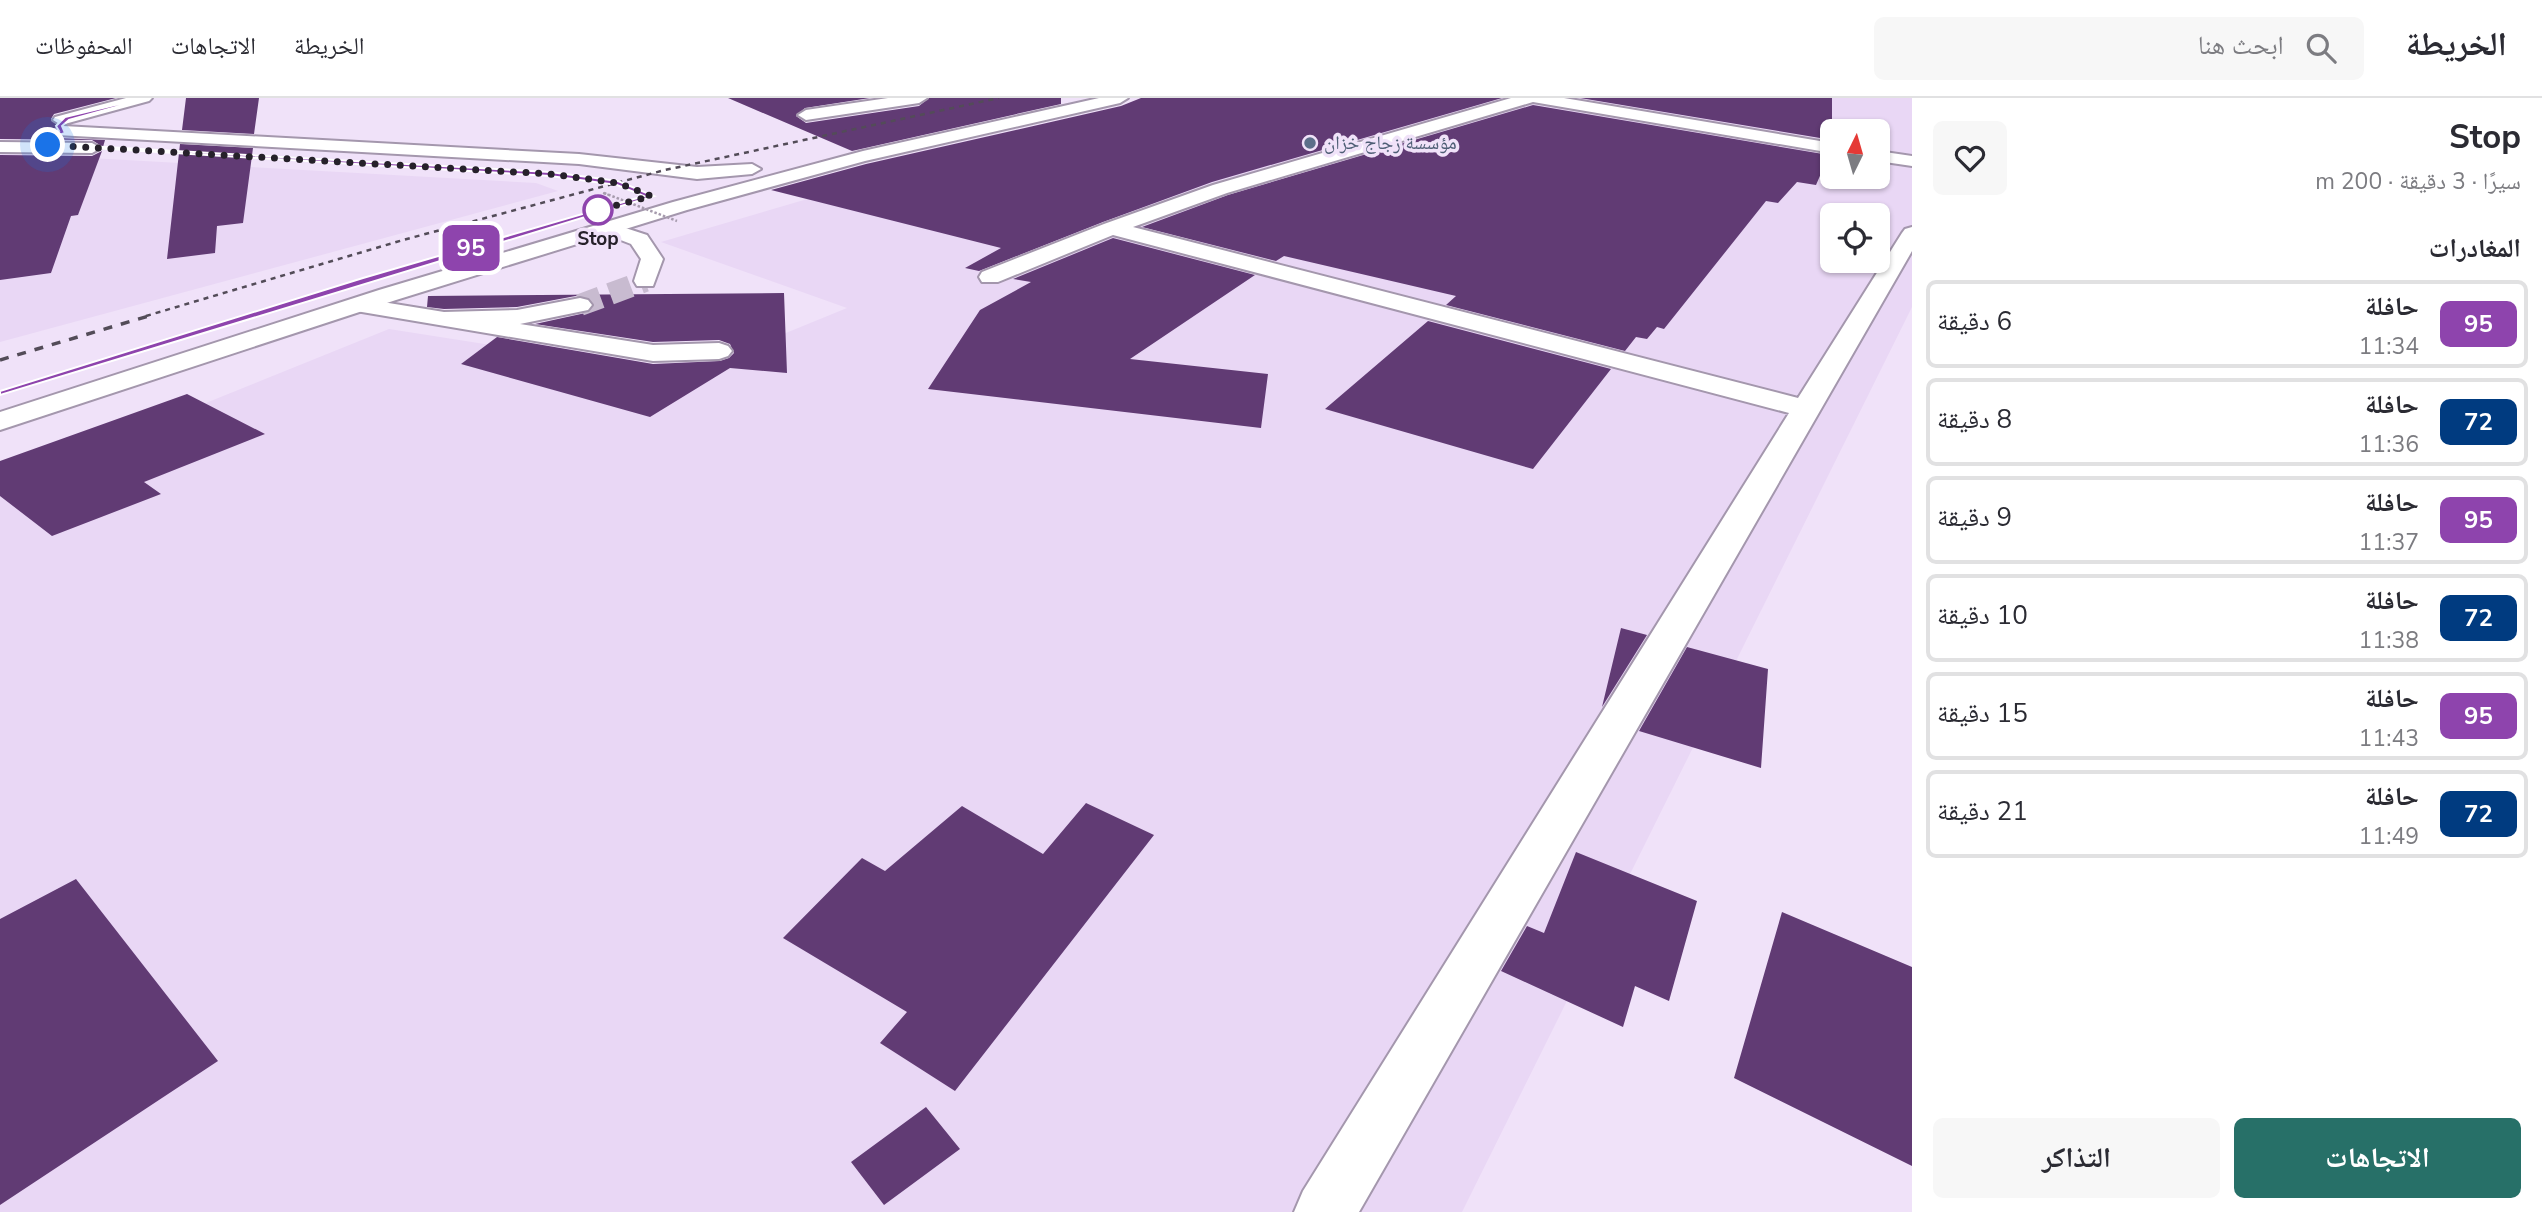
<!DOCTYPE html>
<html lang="ar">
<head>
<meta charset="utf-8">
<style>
	:root { --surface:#fff; --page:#f7f7f7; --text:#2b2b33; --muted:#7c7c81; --line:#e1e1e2; --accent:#277068 }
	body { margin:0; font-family:"Nunito Sans","Noto Naskh Arabic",sans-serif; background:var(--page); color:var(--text); direction:rtl; height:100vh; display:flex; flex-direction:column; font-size:26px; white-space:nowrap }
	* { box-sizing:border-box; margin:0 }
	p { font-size:23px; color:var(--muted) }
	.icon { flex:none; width:38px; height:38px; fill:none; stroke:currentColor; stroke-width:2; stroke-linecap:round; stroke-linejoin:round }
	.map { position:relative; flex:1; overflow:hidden; direction:ltr }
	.drawer { display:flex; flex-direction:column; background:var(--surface); width:630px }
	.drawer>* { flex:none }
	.badge { padding:0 14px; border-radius:10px; font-size:24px; line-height:46px }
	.needle { width:46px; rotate:5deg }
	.controls { position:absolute; left:1820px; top:21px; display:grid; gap:14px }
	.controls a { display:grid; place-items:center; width:70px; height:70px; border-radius:10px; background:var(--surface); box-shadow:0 2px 5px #0004; font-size:35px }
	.you { position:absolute; width:35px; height:35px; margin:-18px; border:5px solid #fff; border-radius:50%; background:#1a73e8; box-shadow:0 0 0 10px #1a73e833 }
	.map>.badge { position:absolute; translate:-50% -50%; box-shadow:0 0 0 4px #fff }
	h2 { padding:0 21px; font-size:26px; line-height:63px }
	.round { display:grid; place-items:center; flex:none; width:74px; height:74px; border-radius:10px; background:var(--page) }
	.overview { display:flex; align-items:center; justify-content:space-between; height:119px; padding:0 21px }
	h1 { font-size:33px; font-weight:700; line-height:52px }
	.primary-button { display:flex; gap:14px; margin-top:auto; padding:14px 21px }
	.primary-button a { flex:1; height:80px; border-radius:10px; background:var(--accent); color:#fff; font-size:28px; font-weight:700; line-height:80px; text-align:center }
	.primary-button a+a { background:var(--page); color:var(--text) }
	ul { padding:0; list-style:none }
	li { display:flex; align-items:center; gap:21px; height:88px; margin:0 14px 10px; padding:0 7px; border:4px solid var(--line); border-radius:10px }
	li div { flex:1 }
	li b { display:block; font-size:26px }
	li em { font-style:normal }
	li .badge { min-width:77px; font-weight:700; text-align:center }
	header { display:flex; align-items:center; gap:42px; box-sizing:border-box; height:98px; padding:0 35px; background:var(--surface); border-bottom:2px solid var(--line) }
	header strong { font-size:33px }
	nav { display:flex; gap:38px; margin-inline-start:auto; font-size:24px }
	.search { width:490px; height:63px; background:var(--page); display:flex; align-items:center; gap:18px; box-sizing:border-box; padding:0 24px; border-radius:10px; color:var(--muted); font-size:26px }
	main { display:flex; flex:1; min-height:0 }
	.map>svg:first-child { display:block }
	.built { fill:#e9d7f5; fill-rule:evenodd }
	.building { fill:#613b74 }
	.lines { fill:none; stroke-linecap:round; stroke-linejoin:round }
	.minor-tunnel { stroke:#c8bbd0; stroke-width:22; stroke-dasharray:22 10; stroke-linecap:butt }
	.minor-casing { stroke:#a497ad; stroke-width:4 }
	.major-casing { stroke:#a497ad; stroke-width:4 }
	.minor { fill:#fff; fill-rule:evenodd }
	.major { fill:#fff; fill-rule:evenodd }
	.rail-far1 { stroke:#534c58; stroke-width:2.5; stroke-dasharray:5 5; stroke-linecap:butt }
	.rail { stroke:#534c58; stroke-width:3.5; stroke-dasharray:9 9; stroke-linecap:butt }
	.path-bridge-far1 { stroke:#a79cae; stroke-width:2; stroke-dasharray:2.5 2; stroke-linecap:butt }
	.path-bridge { stroke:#a79cae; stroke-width:2.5; stroke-dasharray:2.5 2; stroke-linecap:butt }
	.line { fill:#8e44ad; stroke:#fff; stroke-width:2 }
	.walk { stroke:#26212a; stroke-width:7; stroke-dasharray:0 12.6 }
	.service-dot { fill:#5c6f8a; stroke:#f0e2f9; stroke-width:2.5 }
	.stop-dot { fill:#fff; stroke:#8e44ad; stroke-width:3.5 }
	.labels { text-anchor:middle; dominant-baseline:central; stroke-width:7; stroke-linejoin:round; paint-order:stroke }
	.far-service-label { font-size:19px; fill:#4e5e75; stroke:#f0e2f9; text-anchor:start }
	.far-stop-label { font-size:19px; font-weight:bold; fill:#26212a; stroke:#f0e2f9 }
</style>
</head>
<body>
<header>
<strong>الخريطة</strong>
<div class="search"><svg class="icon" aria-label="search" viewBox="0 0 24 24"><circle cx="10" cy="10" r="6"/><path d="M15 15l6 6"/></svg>ابحث هنا</div>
<nav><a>الخريطة</a><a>الاتجاهات</a><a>المحفوظات</a></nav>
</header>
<main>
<section class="drawer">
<div class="overview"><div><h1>Stop</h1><p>سيرًا · 3 دقيقة · 200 m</p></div><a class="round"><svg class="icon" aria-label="heart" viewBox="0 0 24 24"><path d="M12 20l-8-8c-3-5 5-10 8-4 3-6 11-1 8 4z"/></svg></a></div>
<h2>المغادرات</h2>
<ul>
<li><span class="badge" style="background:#8e44ad;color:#fff">95</span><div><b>حافلة</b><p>11:34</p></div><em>6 دقيقة</em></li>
<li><span class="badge" style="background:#003b80;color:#fff">72</span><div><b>حافلة</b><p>11:36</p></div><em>8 دقيقة</em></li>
<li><span class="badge" style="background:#8e44ad;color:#fff">95</span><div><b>حافلة</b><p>11:37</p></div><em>9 دقيقة</em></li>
<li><span class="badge" style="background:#003b80;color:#fff">72</span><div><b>حافلة</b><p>11:38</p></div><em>10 دقيقة</em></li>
<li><span class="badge" style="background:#8e44ad;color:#fff">95</span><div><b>حافلة</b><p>11:43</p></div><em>15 دقيقة</em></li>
<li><span class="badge" style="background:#003b80;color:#fff">72</span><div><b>حافلة</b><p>11:49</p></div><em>21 دقيقة</em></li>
</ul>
<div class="primary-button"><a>الاتجاهات</a><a>التذاكر</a></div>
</section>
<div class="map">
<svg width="1912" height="1114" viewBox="0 0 1912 1114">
	<rect width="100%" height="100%" fill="#f0e2f9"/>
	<path class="built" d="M1217,0H1912V209L1462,1114H0V388L389,231L683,277L847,210L661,144L920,68ZM1832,33H1878V79H1832ZM1832,117H1878V163H1832Z
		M0,55L536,85L558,93L0,244Z"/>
	<path class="building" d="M0,0H116L54,16L51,21L58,28L52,32L57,40L105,42L103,49L92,42L0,41Z
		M186,0H259L254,36L182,32Z
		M728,0H870L805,10L796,18L806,25L919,8L929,0H1061V6L852,53Z
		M1141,0H1502L1212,84L1103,124L979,173L965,170L1001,150L771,92L866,66L1121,8Z
		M1580,0H1832V42Z
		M1533,7L1829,57L1816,87L1797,84L1778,105L1766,103L1664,231L1657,229L1647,241L1636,239L1625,253L1446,207L1456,198L1284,158L1276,163L1142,129L1228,97Z
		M180,46L253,50L243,125L217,128L215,155L167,161Z
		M102,53L78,117L71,118L51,175L0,182V57L92,58Z
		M1113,140L1255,177L1130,261L1268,276L1261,330L928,291L980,212L1031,184L1013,181Z
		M784,195L787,275L730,270L650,319L461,266L497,239L653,266L720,263L729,260L734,255L730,246L719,242L653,244L535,226L590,214L594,205L589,199L581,197L517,209L444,211L427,209L428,198Z
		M1428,223L1611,271L1533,371L1325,311Z
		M187,296L265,336L144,384L161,396L52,438L0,398V363Z
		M1621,530L1647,537L1602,609Z
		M1687,549L1768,571L1761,670L1639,633Z
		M1086,705L1154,737L955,993L880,945L907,914L783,840L862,760L885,773L962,708L1043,756Z
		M1576,754L1697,803L1669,903L1635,888L1623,929L1501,873L1527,828L1544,835Z
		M76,781L218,963L0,1107V821Z
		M1782,814L1912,869V1068L1734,980Z
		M926,1009L960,1051L884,1107L851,1064Z"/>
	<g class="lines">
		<path class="minor-tunnel" d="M580,207L645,183"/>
		<g class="minor-casing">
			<path id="minor" d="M126,0H152L149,3L61,27L53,22L55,19Z
				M888,0H927L919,5L806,22L798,17L806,12Z
				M1511,0H1564L1832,45V55L1533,4L1227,95L1133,129L1798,300L1902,135L1905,131L1912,129V153L1359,1114H1294L1303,1093L1789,315L1113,137L998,184H982L979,179L982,174L1104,126L1213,87Z
				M63,28L579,56L697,69L752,66L761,71L752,76L697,81L579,66L57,37L55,33Z
				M0,44L92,45L101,50L92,55L0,54Z
				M1878,53L1912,58V68L1878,63Z
				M607,124L647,137L663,161L653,188H637L634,183L641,161L631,146L600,134L597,130L600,126Z
				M358,200L444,214L517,212L580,200L588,202L592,207L588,212L520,226L653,247L719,245L728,248L732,253L728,258L719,261L653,263L350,212L346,207L350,202Z"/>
		</g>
		<g class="major-casing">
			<path id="major" d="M1099,0H1128L1120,5L865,63L687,112L396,202L0,332V314L379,192L673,104L863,53Z"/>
		</g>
		<use href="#minor" class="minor"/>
		<use href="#major" class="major"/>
		<path class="rail-far1" d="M146,218L403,142L665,72L999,0"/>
		<path class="rail" d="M0,262L152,217"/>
		<path class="path-bridge-far1" d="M603,95L609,97"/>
		<path class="path-bridge" d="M604,95L677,123"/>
	</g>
	<path class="line" d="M144,0L145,1L69,22L62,28L65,35L50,40L51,46L550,74L618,83L654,98L0,297V293L363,180L644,98L617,87L550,78L45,47V38L59,33L56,28L65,19Z"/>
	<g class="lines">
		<path class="walk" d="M48,47L550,76L618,85L651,98L588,115L598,112"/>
	</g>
	<circle class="service-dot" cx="1310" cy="45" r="7"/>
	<circle class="stop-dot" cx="598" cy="112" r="14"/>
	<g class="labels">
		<g class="far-service-label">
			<text x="1324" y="45">مؤسسة زجاج خزان</text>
		</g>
		<g class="far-stop-label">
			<text x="598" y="141">Stop</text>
		</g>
	</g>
</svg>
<div class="controls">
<a><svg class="needle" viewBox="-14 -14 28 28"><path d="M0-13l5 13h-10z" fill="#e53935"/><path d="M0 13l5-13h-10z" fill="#7c7c81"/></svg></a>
<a><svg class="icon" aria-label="locate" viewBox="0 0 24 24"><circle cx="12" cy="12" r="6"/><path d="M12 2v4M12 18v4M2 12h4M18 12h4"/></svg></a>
</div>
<div class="you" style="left:48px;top:47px"></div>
<b class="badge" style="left:471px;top:150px;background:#8e44ad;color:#fff">95</b>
</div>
</main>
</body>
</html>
